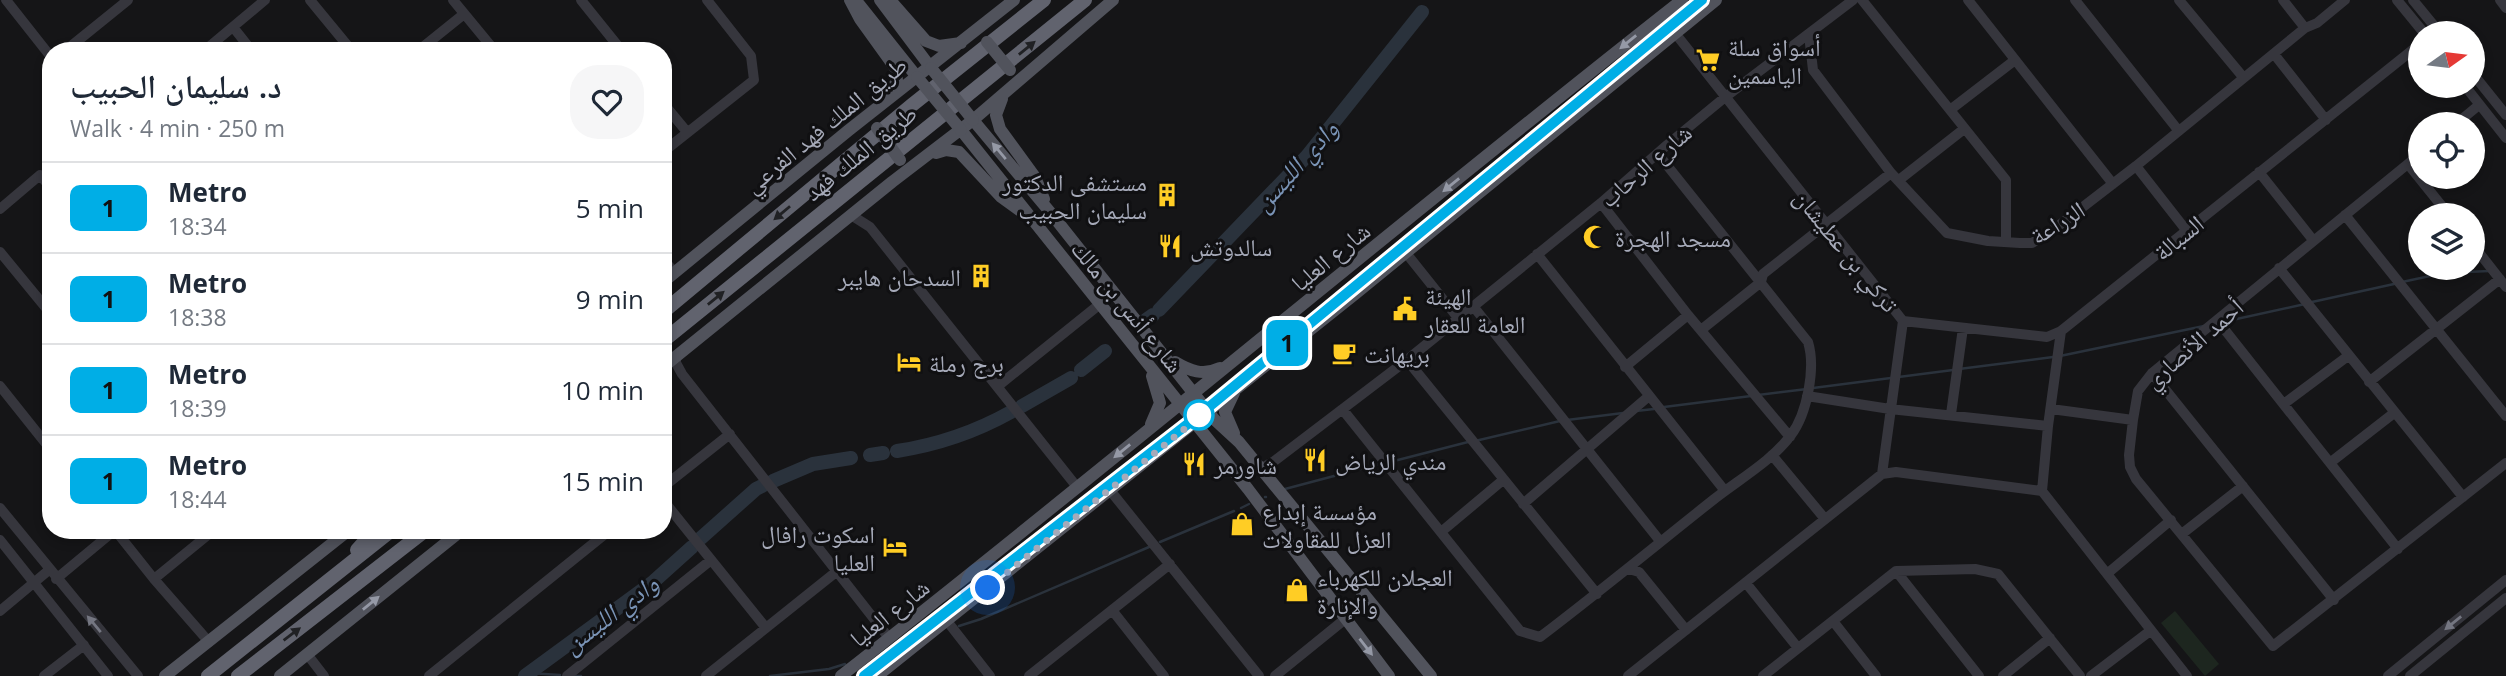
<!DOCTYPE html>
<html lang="en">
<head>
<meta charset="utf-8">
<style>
	:root { --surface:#fff; --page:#f6f6f7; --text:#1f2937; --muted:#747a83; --line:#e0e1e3 }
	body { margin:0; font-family:"Open Sans","Noto Naskh Arabic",sans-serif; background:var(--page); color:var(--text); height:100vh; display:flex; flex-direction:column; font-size:26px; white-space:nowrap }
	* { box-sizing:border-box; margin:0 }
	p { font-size:23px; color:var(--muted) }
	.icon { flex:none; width:38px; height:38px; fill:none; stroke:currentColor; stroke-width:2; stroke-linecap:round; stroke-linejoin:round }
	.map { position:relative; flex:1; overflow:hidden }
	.panel { position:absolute; left:42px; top:42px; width:630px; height:497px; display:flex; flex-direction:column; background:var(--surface); border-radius:28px; box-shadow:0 4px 10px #0003 }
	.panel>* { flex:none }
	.badge { padding:0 14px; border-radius:10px; font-size:24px; line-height:46px }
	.needle { width:46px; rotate:76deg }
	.fabs { position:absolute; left:2408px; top:21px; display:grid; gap:14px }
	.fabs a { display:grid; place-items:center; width:77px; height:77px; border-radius:50%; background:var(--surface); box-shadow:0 4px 10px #0003; font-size:35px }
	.you { position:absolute; width:35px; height:35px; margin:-18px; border:5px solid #fff; border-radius:50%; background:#1a73e8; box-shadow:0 0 0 10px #1a73e833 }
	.map>.badge { position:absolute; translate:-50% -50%; box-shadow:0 0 0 4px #fff }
	.round { display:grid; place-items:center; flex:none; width:74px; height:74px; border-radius:28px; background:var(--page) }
	.overview { display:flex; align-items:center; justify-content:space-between; height:119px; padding:0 28px }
	h1 { font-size:33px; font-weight:600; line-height:52px }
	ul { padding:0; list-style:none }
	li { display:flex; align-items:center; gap:21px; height:91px; padding:0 28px; border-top:2px solid var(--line) }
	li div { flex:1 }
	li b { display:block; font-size:26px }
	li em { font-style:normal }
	li .badge { min-width:77px; font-weight:700; text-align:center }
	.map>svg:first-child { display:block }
	.green { fill:#1d261f }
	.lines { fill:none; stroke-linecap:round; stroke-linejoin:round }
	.stream { stroke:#2a323c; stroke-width:2.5 }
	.river { stroke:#2a323c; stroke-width:14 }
	.minor { stroke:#36363d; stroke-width:10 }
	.major { stroke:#51535c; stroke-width:12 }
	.highway { stroke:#61636e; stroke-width:14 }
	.rail { stroke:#494a52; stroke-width:2.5; stroke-dasharray:9 7; stroke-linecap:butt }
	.major-bridge { stroke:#51535c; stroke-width:12 }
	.oneway { fill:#9599a6 }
	.oneway2 { fill:#202124 }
	.oneway3 { fill:#747681 }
	.line-casing { stroke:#fff; stroke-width:16 }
	.line { stroke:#00aee6; stroke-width:10 }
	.walk { stroke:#a6aab9; stroke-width:7; stroke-dasharray:0 12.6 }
	.stop-dot { fill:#fff; stroke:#00aee6; stroke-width:3.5 }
	.labels { text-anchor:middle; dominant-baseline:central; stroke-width:6; stroke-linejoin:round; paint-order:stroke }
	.poi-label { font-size:24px; fill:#a6aab9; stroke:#101012; text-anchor:start }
	.street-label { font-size:24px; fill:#a6aab9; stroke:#101012 }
	.water-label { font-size:26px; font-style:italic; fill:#7a94b7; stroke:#101012 }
</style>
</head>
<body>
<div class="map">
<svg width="2506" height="676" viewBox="0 0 2506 676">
	<rect width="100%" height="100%" fill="#151517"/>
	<path class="green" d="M2175,611L2219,664L2205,676L2161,623Z"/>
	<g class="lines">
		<path class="stream" d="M2402,282L2444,273L2489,271
			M2312,302L2394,284
			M2223,322L2305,304
			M2060,356L2204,326
			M1959,369L2053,357
			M1813,388L1953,370
			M1758,395L1807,389
			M1664,407L1751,396
			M1636,411L1654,409
			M1567,420L1623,413
			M1475,441L1560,421
			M1390,462L1468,442
			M1285,489L1383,463
			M1265,497H1266
			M1241,508L1249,504
			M1160,542L1234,511
			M959,626L981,619L1149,547
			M886,650L906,644
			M529,673L560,675
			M576,676H581
			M770,676L829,669L845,664"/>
		<path class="river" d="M1159,310L1307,156L1422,12
			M1146,320L1153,315
			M1081,370L1105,351
			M1022,406L1071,378
			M897,451C936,445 977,431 1011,412
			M870,455L883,453
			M773,481L813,464L851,458
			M701,538L756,489L762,486
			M525,676L652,583L692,547"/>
		<path class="minor" d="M6,0L51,57
			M310,0L352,51
			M453,0L495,51
			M581,0L622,51
			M1862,0L2006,180V242
			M1968,0L2113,184
			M2075,0L2178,130
			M2179,0L2243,77
			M2283,0L2305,28
			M2397,0L2424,33
			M2413,0L2440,33
			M2500,0L2506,8
			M233,27L252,51
			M1809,35L1813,70L1891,173L1947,233L1988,241L2020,243H2032L2053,230L2136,166L2305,28L2317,23L2345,0
			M65,51L128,0
			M204,51L265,0
			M418,51L464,14
			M2274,54L2326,120
			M2473,74L2506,115
			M2465,86L2506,138
			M663,103L687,132
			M1950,110L2015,60
			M2456,124L2479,105
			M663,152L754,80L751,56L707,0
			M2420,154L2152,373L2138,391L2133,420L2129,455L2130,467L2136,479L2273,646L2506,463
			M2408,164L2449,215
			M2136,166L2186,230
			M2259,172L2313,240
			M1899,180L1964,129
			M1601,203L1688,315L1790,437
			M0,209L40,175L51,188
			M851,215L870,227L1077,487
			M2345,215L2506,416
			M2473,245L2506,287
			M0,252L51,314
			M1406,253L1458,318
			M1537,254L1725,491
			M663,259L675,273
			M2279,268L2463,497
			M1473,306L1660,541
			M2217,320L2398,549
			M1903,321L2047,337L2061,331L2420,44
			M1701,330L1761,282L1763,274L1891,173
			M2061,331L2048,426L2042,491L2187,676
			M676,357V363L682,374L889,638
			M1407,360L1597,594
			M1625,367L1688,315
			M2152,373L2334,600
			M2369,382L2500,279
			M0,386L51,450
			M998,386L1100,304
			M1807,396L1890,409L2048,426
			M2285,403L2348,356
			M2051,409L2133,420
			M1343,410L1520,631L1540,637C1598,593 1655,546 1713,500C1738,480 1772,461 1791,435C1807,414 1816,368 1808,342L1658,154
			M1951,414L1963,328
			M1772,455L1825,519
			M2331,462L2394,413
			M1260,469L1273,462L1407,360L1601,203L1667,145L1724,98L1853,0
			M1882,474L1896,472L2042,491
			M663,487L730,434
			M1109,489L1259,676
			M663,500L766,628
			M1523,504L1649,396
			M0,508L138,676
			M115,530L154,579L209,642
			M1441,532L1503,480
			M2183,533L2243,486
			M0,540L108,676
			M1629,569L1639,572L1686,630
			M1896,571L1975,569L1998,574L2080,676
			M1896,571L1979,676
			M2108,573L2171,520
			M56,579L115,530
			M154,579L214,530
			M1746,583L1798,648
			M1112,610L1164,676
			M0,611L49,570
			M947,621L990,676
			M1833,621L1876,676
			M307,654L324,676
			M44,676L84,645
			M429,676L610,530
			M567,676L711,560
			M706,676L836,572
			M1029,676L1170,564
			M1275,676L1344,620
			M1628,676L1882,474L1903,321L1675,33
			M1763,676L1896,571
			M2003,676L2050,638
			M2091,676L2150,631
			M2388,676L2506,580
			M2410,676L2506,598"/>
		<path class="major" d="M850,0L860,19L896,69L897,81L888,95
			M880,0L931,68
			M890,0L926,41L939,46L961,43
			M858,3L917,77
			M1002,99L996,115L1000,129L1035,177L1044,199
			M973,120L1050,212L1214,419L1239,442L1431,676
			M961,130L1248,489L1389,676
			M936,153L946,150L959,152L1001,197L1019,210
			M663,282L849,130L1014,0
			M1175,362C1190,371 1203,376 1220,368
			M663,367L892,182L973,120L1113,0
			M1151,424L1160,403L1152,376
			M1234,433L1225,412L1234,393
			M165,676L349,530
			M280,676L462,530
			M841,676C1124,454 1399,222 1682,0
			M877,676L1355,294L1716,0"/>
		<path class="highway" d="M663,312L912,105L1044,0
			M663,341L1085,0
			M357,550L375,530
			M208,676L392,530
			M238,676L426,530"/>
		<path class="rail" d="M856,676L1235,382L1696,0"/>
		<path class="major-bridge" d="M987,42L1010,70
			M931,68L973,120
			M917,77L961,130
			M877,128L900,160"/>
	</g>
	<defs><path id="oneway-solid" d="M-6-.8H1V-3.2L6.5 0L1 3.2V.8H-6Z" transform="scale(1.75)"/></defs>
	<g class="oneway">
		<use href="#oneway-solid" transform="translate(1628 42) rotate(141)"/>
		<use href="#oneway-solid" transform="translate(999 151) rotate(-130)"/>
		<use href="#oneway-solid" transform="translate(1451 185) rotate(141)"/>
		<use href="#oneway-solid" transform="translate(1122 451) rotate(141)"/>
		<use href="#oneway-solid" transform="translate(371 603) rotate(-39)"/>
		<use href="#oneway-solid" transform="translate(1366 647) rotate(52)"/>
	</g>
	<g class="oneway2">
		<use href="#oneway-solid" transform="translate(1027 48) rotate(-39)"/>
		<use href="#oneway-solid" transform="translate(782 213) rotate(140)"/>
		<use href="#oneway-solid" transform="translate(716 298) rotate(-39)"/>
		<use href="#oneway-solid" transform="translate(292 634) rotate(-37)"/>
	</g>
	<g class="oneway3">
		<use href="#oneway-solid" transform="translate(2453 623) rotate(141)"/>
		<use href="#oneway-solid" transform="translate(94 624) rotate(-130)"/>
	</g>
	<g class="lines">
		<g class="line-casing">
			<path id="line" d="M864,676L1198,416L1702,0"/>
		</g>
		<use href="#line" class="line"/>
		<path class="walk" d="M988,588L1193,422L1199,415"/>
	</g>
	<defs>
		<g id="supermarket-bare" transform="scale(1.89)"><path d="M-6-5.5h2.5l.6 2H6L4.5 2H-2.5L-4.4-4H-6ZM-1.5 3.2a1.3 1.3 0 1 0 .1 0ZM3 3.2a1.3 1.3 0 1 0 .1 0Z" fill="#ffcd25" stroke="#101012" stroke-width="2.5" paint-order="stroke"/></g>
		<g id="building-bare" transform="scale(1.89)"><path d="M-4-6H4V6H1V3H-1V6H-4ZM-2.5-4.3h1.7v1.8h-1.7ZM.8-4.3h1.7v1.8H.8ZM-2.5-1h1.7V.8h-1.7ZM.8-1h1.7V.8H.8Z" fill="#ffcd25" stroke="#101012" stroke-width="2.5" paint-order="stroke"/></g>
		<g id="mosque-bare" transform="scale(1.89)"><path d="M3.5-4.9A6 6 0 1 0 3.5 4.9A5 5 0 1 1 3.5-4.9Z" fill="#ffcd25" stroke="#101012" stroke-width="2.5" paint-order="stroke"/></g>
		<g id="restaurant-bare" transform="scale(1.89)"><path d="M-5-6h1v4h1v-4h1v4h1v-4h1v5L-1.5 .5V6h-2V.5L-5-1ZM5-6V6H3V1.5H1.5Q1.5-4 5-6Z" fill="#ffcd25" stroke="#101012" stroke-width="2.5" paint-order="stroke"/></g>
		<g id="civic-bare" transform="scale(1.89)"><path d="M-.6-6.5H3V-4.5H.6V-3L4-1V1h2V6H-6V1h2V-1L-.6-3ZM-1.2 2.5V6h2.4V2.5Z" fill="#ffcd25" stroke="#101012" stroke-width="2.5" paint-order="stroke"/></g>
		<g id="cafe-bare" transform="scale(1.89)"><path d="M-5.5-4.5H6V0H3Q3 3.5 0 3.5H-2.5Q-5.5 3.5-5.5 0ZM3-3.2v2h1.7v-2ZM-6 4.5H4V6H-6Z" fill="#ffcd25" stroke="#101012" stroke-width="2.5" paint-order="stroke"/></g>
		<g id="hotel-bare" transform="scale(1.89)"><path d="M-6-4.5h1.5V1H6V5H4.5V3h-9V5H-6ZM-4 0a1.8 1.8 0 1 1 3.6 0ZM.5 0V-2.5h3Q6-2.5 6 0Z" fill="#ffcd25" stroke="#101012" stroke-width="2.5" paint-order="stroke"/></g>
		<g id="shop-bare" transform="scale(1.89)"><path d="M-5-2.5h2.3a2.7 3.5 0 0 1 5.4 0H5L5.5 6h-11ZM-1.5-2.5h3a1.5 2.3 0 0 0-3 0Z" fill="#ffcd25" stroke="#101012" stroke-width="2.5" paint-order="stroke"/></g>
	</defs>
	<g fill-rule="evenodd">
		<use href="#supermarket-bare" x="1708" y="60"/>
		<use href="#building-bare" x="1167" y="195"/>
		<use href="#mosque-bare" x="1595" y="237"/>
		<use href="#restaurant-bare" x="1170" y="246"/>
		<use href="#building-bare" x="981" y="276"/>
		<use href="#civic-bare" x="1405" y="309"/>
		<use href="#cafe-bare" x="1344" y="353"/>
		<use href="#hotel-bare" x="909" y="362"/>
		<use href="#restaurant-bare" x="1315" y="460"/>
		<use href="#restaurant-bare" x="1194" y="464"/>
		<use href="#shop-bare" x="1242" y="524"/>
		<use href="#hotel-bare" x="895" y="547"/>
		<use href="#shop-bare" x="1297" y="590"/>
	</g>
	<circle class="stop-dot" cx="1199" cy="415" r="14"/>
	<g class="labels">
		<g class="poi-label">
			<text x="1728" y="46">أسواق سلة<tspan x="1728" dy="28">الياسمين</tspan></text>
			<text x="1147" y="181" text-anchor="end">مستشفى الدكتور<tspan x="1147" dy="28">سليمان الحبيب</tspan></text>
			<text x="1615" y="237">مسجد الهجرة</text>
			<text x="1190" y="246">سالدوتش</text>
			<text x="961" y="276" text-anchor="end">السدحان هايبر</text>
			<text x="1425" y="295">الهيئة<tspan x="1425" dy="28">العامة للعقار</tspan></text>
			<text x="1364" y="353">بريهانت</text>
			<text x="929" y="362">برج رملة</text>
			<text x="1335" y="460">مندي الرياض</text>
			<text x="1214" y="464">شاورمر</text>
			<text x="1262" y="510">مؤسسة إبداع<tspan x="1262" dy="28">العزل للمقاولات</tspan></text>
			<text x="875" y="533" text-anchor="end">اسكوت رافال<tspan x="875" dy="28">العليا</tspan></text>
			<text x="1317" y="576">العجلان للكهرباء<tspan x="1317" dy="28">والإنارة</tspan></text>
		</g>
		<g class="street-label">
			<text transform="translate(825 124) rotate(-39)">طريق الملك فهد الفرعي</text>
			<text transform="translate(860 152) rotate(-39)">طريق الملك فهد</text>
			<text transform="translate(1645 165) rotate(-41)">شارع الرحاب</text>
			<text transform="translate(2057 222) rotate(-32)">الزراعة</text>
			<text transform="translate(2178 237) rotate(-39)">السبالة</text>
			<text transform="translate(1847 250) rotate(51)">تركي بن عطيشان</text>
			<text transform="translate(1330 256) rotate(-39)">شارع العليا</text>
			<text transform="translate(1128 306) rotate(51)">شارع أنس بن مالك</text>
			<text transform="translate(2193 343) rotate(-41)">أحمد الأنصاري</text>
			<text transform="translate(889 612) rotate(-38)">شارع العليا</text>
		</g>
		<g class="water-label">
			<text transform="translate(1295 165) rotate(-48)">وادي الليسن</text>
			<text transform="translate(610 613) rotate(-37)">وادي الليسن</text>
		</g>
	</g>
</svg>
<div class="fabs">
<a><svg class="needle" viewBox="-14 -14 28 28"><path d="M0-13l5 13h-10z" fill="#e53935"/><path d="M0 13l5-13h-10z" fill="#747a83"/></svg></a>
<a><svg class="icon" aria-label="locate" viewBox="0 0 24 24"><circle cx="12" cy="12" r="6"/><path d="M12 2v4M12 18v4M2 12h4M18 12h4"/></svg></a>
<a><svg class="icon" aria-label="layers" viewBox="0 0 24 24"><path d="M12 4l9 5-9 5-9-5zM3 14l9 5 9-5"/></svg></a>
</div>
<div class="you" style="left:988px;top:588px"></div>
<b class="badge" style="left:1287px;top:343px;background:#00aee6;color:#111">1</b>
<section class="panel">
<div class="overview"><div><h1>د. سليمان الحبيب</h1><p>Walk · 4 min · 250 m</p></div><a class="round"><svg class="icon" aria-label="heart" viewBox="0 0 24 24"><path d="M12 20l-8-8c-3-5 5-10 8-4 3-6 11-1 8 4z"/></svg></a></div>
<ul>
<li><span class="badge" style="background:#00aee6;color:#111">1</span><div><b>Metro</b><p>18:34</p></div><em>5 min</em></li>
<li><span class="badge" style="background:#00aee6;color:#111">1</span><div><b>Metro</b><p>18:38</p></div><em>9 min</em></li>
<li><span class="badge" style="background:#00aee6;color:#111">1</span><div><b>Metro</b><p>18:39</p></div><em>10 min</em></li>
<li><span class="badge" style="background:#00aee6;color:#111">1</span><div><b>Metro</b><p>18:44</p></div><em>15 min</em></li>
</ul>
</section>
</div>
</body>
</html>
